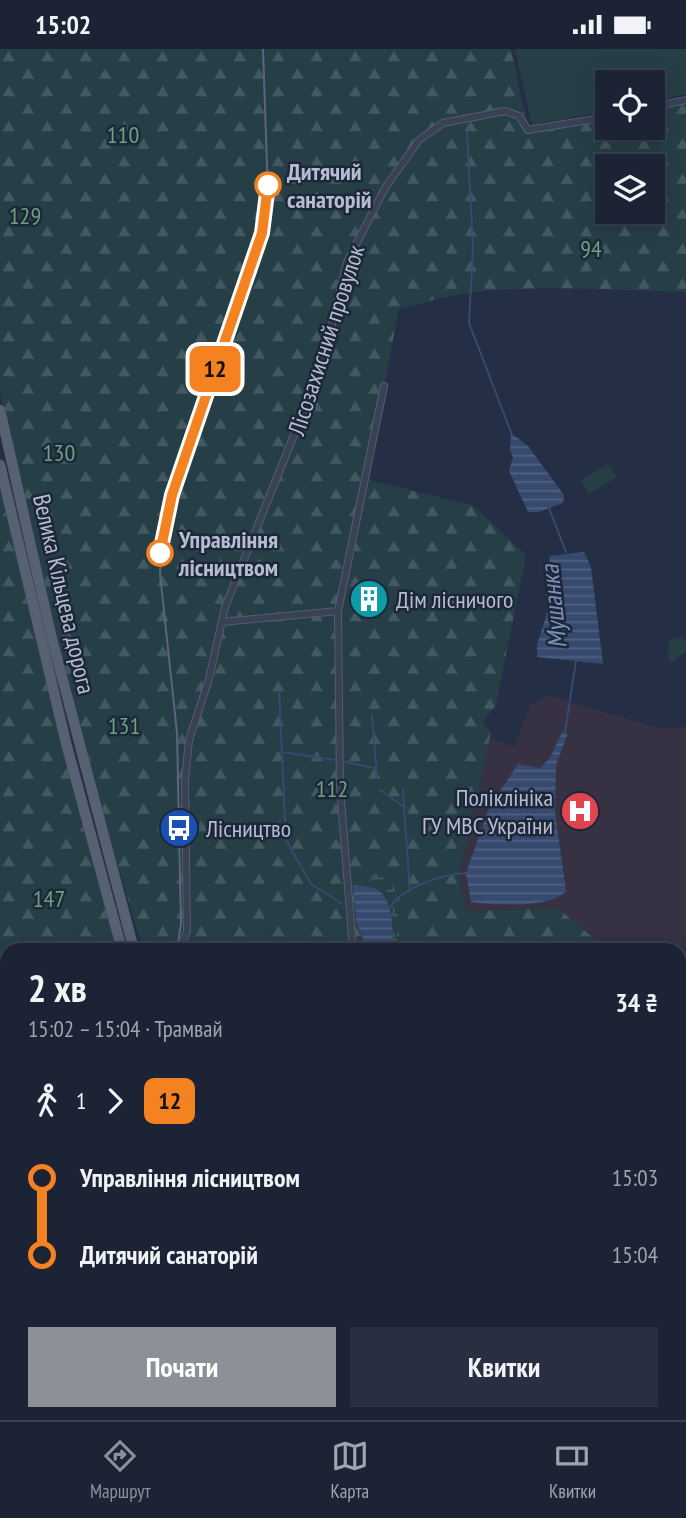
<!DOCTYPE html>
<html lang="uk">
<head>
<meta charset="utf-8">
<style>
	:root { --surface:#1b2334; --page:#282f40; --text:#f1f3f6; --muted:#a0a4ac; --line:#39404f; --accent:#8c9099 }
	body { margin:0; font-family:"PT Sans Narrow",sans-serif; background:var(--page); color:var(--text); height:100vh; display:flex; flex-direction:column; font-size:26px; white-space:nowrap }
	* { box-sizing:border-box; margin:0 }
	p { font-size:23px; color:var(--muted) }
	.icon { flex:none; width:38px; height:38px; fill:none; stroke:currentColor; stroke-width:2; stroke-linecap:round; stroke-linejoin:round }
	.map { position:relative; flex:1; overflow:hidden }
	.sheet { position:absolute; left:0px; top:894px; width:686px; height:478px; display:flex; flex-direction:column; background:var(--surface); border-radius:21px 21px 0 0; box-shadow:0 4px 18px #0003,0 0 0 2px var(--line) }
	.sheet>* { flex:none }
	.badge { padding:0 14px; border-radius:10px; font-size:24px; line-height:46px }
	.controls { position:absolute; left:595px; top:21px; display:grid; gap:14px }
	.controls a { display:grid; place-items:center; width:70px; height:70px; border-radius:0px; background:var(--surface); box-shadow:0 4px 18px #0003,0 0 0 2px var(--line); font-size:35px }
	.map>.badge { position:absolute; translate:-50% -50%; box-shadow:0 0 0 4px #fff }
	.legs { display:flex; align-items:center; gap:10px; height:77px; padding:0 28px; font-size:23px }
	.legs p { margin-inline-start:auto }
	.overview { display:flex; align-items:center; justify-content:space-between; height:119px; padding:0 28px }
	h1 { font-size:38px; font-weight:700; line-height:52px }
	.primary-button { display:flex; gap:14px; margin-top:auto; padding:14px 28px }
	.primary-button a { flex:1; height:80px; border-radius:0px; background:var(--accent); color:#fff; font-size:28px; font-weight:700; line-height:80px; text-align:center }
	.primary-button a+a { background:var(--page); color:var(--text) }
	ul { padding:0 28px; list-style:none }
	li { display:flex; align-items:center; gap:24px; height:77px; font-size:26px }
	li i { display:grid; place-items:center; width:10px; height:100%; margin:0 9px; background:currentColor }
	li i::after { content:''; width:18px; height:18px; margin:-9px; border:5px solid; border-radius:50%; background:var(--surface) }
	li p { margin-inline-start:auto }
	li:first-child i { background:linear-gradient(#0000 50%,currentColor 0) }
	li:last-child i { background:linear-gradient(currentColor 50%,#0000 0) }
	.status { display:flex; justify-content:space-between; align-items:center; height:49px; padding:0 35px; background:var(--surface); direction:ltr }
	.status svg { height:19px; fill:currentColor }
	.tabs { display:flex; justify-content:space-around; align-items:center; height:98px; border-top:2px solid var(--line); background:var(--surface); font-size:19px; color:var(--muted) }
	.tabs a { display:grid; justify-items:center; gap:4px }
	.tabs .selected { color:var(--accent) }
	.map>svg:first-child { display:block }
	.medical { fill:#363244 }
	.green { fill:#263f46 }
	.forest { fill:url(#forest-firs); fill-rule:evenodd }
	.wetland { fill:url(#wetland-marsh) }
	.water { fill:url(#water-rules) }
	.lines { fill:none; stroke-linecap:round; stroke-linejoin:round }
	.stream { stroke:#36496e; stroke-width:2 }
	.minor-casing { stroke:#545d6e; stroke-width:8 }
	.primary-casing { stroke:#434b5d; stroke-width:11 }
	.minor { stroke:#394254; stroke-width:6 }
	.primary { stroke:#576174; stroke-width:10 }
	.tram { stroke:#5b657b; stroke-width:2 }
	.line-1-casing { stroke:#fff; stroke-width:16 }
	.line-1 { stroke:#f58220; stroke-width:10 }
	.stop-1-dot { fill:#fff; stroke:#f58220; stroke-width:3.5 }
	.labels { text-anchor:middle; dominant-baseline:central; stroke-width:5; stroke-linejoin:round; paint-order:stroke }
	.park-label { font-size:24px; fill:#6ba17c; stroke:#1d273a }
	.stop-label { font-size:24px; font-weight:bold; fill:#b6bdce; stroke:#1d273a; text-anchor:start }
	.street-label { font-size:24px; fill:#b6bdce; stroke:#1d273a }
	.poi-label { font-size:24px; fill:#b6bdce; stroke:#1d273a; text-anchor:start }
	.water-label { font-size:26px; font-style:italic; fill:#7b8fb8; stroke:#1d273a }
</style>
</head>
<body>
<div class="status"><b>15:02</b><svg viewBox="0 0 49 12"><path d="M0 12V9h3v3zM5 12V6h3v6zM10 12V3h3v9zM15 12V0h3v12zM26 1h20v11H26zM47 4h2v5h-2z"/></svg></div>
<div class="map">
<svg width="686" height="1371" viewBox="0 0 686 1371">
	<defs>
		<pattern id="forest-firs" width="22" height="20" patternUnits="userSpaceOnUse" patternTransform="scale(1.75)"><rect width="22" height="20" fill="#263f46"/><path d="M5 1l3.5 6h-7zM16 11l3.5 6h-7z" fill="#435960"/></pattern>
		<pattern id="wetland-marsh" width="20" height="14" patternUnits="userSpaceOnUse" patternTransform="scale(1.75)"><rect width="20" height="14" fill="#263f46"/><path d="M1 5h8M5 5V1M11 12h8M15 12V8" fill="none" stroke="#435960"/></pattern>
		<pattern id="water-rules" width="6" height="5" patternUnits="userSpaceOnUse" patternTransform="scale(1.75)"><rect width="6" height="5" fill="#36496e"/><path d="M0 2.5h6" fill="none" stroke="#516182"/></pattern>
	</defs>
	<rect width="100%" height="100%" fill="#242f45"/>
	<path class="medical" d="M546,646L659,679L686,678V967L679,961V901H608L558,859L467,862L459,826L490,689L514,698L530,656Z"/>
	<path class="green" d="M515,0H686V45L653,53V33H607V62L532,76Z
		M608,415L617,428L589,445L581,431Z
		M682,588L686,594V602L671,614L667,606L670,590Z
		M0,1286L7,1288V1344L0,1342Z
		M153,1365H244L246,1371H158Z
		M277,1365H428L452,1371H279Z"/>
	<path class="forest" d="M0,0H511L528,80L607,68V79H653V58L686,51V243C613,241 540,235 467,244C444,247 421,255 399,260L366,430L474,457L526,506L496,656L483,673L491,684L459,826L467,862L558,859L608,901H143L94,735L66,624L0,343ZM607,117H653V163H607Z
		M0,416L122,901H7V1242L0,1240Z
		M679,961L686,967V993L682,999L679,997Z
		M686,1018V1371H523L497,1365H679V1028Z"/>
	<path class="wetland" d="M378,824L388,825C403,849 396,875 397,901H364C361,874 354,843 378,824Z"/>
	<path class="water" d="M511,384L528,397L564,446L563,454L539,463H528L509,422L513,408L510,402Z
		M584,503L591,518L603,615L537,608V596L550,554L546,547L550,507Z
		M562,683L568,684L556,716L555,763L566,842C550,860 494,856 471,853L466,824L489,759L518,715L540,719L550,709Z
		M353,836C360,837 369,837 376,840C391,846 394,877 392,891L367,898L356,873Z"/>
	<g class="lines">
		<path class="stream" d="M467,83L473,200L469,274L512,386
			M549,459L566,503
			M279,643L286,791L311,835L341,854
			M372,666L377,729
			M565,683L576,612
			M282,703L336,711
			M345,713L375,719
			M403,740L404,757
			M380,741L404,758L410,843
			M389,860C402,838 440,826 466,824
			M387,892L389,901"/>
		<g class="minor-casing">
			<path id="minor" d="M653,58L686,51
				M222,573L338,562
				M179,901L187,883L185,731L189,691L209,630L225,558L322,316L347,213L385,139L419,91L443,74L505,62L519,67L528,81L607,68
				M353,901L340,739L338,562L384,337
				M0,956L7,954
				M0,1273L7,1275
				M150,1365L155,1371"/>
		</g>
		<g class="primary-casing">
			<path id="primary" d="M0,361L52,590L134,901
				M0,416L66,694L122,901
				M0,1255L7,1257
				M249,1365L250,1371
				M262,1365L263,1371
				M464,1365L486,1371"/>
		</g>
		<use href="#minor" class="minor"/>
		<use href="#primary" class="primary"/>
		<path class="tram" d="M171,901L178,893L181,875L177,684L160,525L164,473L172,446L262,184L268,146L263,0
			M0,970L7,967"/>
	</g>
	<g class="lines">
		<g class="line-1-casing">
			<path id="line-1" d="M160,504L172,446L262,184L268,136"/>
		</g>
		<use href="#line-1" class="line-1"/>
	</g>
	<defs>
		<g id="building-disc" transform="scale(2.0125)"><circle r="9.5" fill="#0f9aa8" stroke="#1d273a"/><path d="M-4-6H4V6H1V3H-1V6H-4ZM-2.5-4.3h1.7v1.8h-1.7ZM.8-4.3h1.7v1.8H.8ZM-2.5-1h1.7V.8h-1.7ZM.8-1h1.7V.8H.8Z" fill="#fff"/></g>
		<g id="hospital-disc" transform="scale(2.0125)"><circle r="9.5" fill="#e0444e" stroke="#1d273a"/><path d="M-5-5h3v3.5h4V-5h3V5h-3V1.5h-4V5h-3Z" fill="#fff"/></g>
		<g id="bus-disc" transform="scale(2.0125)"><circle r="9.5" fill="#1a4fb4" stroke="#1d273a"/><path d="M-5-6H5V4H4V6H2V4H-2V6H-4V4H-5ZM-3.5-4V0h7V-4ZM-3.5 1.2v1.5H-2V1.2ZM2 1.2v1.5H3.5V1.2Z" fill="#fff"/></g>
	</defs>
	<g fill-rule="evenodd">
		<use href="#building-disc" x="369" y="550"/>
		<use href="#hospital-disc" x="580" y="762"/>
		<use href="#bus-disc" x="179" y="779"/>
	</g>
	<g class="stop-1-dot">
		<circle cx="268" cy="136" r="12"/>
		<circle cx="160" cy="504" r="12"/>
	</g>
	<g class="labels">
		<g class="park-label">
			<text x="123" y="85">110</text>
			<text x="25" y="166">129</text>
			<text x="591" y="199">94</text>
			<text x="59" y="403">130</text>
			<text x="124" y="676">131</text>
			<text x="332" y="739">112</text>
			<text x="49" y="849">147</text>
		</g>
		<g class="stop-label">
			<text x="287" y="122">Дитячий<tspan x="287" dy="28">санаторій</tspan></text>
			<text x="179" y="490">Управління<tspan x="179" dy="28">лісництвом</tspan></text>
		</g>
		<g class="street-label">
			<text transform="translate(326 291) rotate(-72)">Лісозахисний провулок</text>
			<text transform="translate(64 545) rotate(77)">Велика Кільцева дорога</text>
		</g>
		<g class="poi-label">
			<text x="396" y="550">Дім лісничого</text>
			<text x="553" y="748" text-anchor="end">Поліклініка<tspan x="553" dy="28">ГУ МВС України</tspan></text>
			<text x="206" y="779">Лісництво</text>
		</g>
		<g class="water-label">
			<text transform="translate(553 558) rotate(-96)">Мушанка</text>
		</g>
	</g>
</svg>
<div class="controls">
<a><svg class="icon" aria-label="locate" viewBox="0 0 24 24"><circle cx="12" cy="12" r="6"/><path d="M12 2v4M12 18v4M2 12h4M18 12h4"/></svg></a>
<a><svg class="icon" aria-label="layers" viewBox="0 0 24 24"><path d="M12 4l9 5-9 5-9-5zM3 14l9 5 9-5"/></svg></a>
</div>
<b class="badge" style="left:215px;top:320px;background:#f58220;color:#111">12</b>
<section class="sheet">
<div class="overview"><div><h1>2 хв</h1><p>15:02 – 15:04 · Трамвай</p></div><b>34 ₴</b></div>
<div class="legs"><svg class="icon" aria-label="walk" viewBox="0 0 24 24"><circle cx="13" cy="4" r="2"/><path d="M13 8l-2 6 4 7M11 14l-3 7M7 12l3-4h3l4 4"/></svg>1<svg class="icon" aria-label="forward" viewBox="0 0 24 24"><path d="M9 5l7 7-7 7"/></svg><b class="badge" style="background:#f58220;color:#111">12</b></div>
<ul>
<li><i style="color:#f58220"></i><b>Управління лісництвом</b><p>15:03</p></li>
<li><i style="color:#f58220"></i><b>Дитячий санаторій</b><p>15:04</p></li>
</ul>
<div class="primary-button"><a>Почати</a><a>Квитки</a></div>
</section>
</div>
<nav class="tabs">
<a class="selected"><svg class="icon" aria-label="directions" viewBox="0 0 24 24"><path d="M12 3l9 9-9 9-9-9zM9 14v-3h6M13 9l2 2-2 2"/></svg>Маршрут</a>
<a><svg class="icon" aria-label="map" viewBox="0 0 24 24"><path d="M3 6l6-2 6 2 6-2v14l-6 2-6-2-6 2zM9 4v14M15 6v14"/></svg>Карта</a>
<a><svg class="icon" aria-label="tickets" viewBox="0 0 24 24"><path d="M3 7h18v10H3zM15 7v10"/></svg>Квитки</a>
</nav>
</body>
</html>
